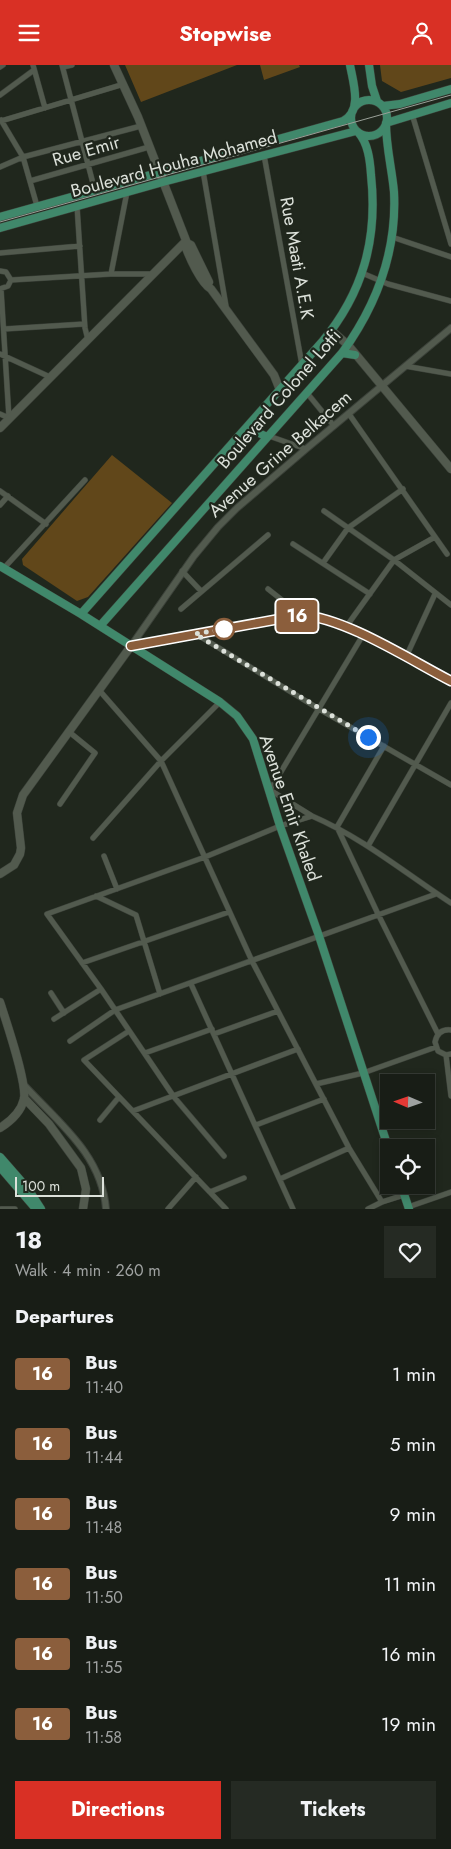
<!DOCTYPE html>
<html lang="en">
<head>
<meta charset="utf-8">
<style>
	:root { --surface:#181d16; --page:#252a23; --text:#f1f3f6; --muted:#9fa2a1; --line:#363b35; --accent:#d93025 }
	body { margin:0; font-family:Jost,sans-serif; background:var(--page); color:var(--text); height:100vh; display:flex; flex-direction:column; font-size:19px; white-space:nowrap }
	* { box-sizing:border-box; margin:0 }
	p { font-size:16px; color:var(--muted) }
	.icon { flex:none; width:28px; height:28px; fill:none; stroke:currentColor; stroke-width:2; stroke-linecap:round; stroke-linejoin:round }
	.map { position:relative; height:1144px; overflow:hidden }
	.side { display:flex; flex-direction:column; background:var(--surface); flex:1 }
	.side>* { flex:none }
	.badge { padding:0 10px; border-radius:4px; font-size:18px; line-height:32px }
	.needle { width:32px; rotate:272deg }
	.tools { position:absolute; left:380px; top:1009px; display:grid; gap:10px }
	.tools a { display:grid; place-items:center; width:55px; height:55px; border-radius:0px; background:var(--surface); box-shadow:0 2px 8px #0003,0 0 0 1px var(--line); font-size:25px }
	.scale { position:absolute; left:15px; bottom:12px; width:89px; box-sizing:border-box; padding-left:5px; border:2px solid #dce1da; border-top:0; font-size:14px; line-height:18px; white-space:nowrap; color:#dce1da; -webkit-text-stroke:4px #20271d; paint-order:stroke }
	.you { position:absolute; width:25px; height:25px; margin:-12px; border:4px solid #fff; border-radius:50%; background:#1a73e8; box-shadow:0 0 0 8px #1a73e833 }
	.map>.badge { position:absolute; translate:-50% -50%; box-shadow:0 0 0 2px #fff }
	h2 { padding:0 15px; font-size:19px; line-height:45px }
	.round { display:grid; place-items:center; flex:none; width:52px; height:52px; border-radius:0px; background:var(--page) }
	.summary { display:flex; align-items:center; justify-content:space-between; height:85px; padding:0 15px }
	h1 { font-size:24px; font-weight:700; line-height:38px }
	.button { display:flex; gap:10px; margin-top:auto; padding:10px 15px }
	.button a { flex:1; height:58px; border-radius:0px; background:var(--accent); color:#fff; font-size:20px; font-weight:700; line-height:58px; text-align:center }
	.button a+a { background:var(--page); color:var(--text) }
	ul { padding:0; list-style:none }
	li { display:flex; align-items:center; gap:15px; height:70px; padding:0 15px }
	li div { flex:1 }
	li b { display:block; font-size:19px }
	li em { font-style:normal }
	li .badge { min-width:55px; font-weight:700; text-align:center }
	header { display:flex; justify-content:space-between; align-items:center; height:65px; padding:0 15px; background:var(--accent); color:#fff; font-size:22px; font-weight:700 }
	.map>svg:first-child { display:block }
	.green { fill:#61471a }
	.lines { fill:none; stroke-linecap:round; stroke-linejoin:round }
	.minor-casing { stroke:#3c423a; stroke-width:6 }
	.tertiary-casing { stroke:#3c423a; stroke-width:8 }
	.secondary-casing { stroke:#3c423a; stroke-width:9 }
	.primary-casing { stroke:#3c423a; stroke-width:9 }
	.minor { stroke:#525a4e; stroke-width:5 }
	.tertiary { stroke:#525a4e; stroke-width:6 }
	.secondary { stroke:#525a4e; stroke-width:8 }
	.primary { stroke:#40886b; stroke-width:8 }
	.tram { stroke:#9aa098; stroke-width:1 }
	.line-casing { stroke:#fff; stroke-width:11 }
	.line { stroke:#8b5e3c; stroke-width:8 }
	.walk { stroke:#dce1da; stroke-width:5; stroke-dasharray:0 9 }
	.stop-dot { fill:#fff; stroke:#8b5e3c; stroke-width:2.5 }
	.labels { text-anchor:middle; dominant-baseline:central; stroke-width:4.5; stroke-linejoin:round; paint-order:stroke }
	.street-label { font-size:18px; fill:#dce1da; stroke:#20271d }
</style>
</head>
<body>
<header><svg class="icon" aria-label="menu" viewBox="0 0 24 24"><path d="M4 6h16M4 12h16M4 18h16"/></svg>Stopwise<svg class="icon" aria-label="person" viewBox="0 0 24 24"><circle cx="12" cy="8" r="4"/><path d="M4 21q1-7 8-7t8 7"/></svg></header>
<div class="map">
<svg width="451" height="1144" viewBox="0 0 451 1144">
	<rect width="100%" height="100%" fill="#20271d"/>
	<path class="green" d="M125,0H237L141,37Z
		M260,0H299L300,2L264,15Z
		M380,0H451V13L401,27L382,16Z
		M112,390L172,438L88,532L77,536L23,500L22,494Z"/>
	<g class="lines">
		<g class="minor-casing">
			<path id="minor" d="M33,0L45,43
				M62,0L95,126
				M0,2L3,0
				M63,2L72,0
				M0,30L34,5
				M412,49L451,179
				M1,55L23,92L37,141
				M1,56L124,19
				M264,90L302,300
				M0,102L23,92L141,61
				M203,106L226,241
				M30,116L149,82
				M77,141L85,263L88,275
				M392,172L451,192
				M0,188L80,181
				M0,206L6,207L11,215L8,221L0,224
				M362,208L388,219L451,236
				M111,209L127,127
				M11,215L111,209H152
				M4,264L84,259
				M0,289L50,312
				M405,301L451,309
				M307,328L334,361
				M0,349L9,353L1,224
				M349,349L447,489
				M269,371L306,384
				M0,426L46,459
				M0,440L8,431
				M324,446L394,495L451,540
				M293,479L370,529
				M323,498L348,463L403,424
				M4,503L85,415
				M182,506L201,526
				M268,524L301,550
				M181,544L268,470
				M346,562L394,495L435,472
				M196,569L319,644L451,720
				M406,592L435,529
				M99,625L161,696L252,896L349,1083L382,1137L404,1130
				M384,681L337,762L378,849L438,969
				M60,739L95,688L68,666
				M312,751L270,725L363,570
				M93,773L161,696L220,637
				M368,781L451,638
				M104,791L117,824
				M96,831L136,850L160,929
				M82,898L229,847
				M191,919L293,1144
				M51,928L64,948
				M54,954L101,924
				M451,965C442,964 437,968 435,977L438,986L446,990L451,989
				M129,966L84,995L226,1144
				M214,969L278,946
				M70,976L115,945L436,829
				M145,988L212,964
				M446,990L451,1031
				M316,1019L363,1008L436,982
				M133,1046L298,984
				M100,1055L119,1032
				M256,1060L324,1034
				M224,1091L174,1032L101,924L47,849L205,792L280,761L312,751C363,773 405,808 451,838
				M280,1114L349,1083
				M210,1127L244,1113
				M408,1142L451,1127
				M1,1144H15
				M168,1144L196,1112
				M368,1144L382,1137"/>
		</g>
		<g class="tertiary-casing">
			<path id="tertiary" d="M131,581L194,491L218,462L237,443L306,384L451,263
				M24,1020C59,1058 102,1090 106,1144"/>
		</g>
		<g class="secondary-casing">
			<path id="secondary" d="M114,0L138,52L187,178L185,180C189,192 201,218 211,224L274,310L280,325
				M187,178L191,180L209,217
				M332,266L348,280L451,404
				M0,363L186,176
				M0,809L14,800L20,789L21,783L17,748L23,730L131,581L301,550C346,553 410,595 451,616
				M0,937C6,956 27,1017 24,1034C21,1047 11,1056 0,1063
				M24,1033L49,1059L81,1103L86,1124L83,1144"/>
		</g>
		<g class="primary-casing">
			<path id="primary" d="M369,0L372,21L377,36
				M351 53a18 18 0 1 1 36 0a18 18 0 1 1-36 0Z
				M383,41L400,39L451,24
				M386,58L451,38
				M0,152L343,56C363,46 353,17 350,0
				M0,163L163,117L356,66
				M342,288L355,290
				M253,357L257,367L267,372
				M0,501L81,549L220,637L237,651L253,674L280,761L319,871L389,1085
				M81,549L322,277C363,228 378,174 371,110C370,95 368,78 358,67
				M100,561L342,288C376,241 397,186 394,127C392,104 386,82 386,58
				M0,1092L28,1124L41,1144
				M0,1102L36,1144
				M401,1120L409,1144"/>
		</g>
		<use href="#minor" class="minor"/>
		<use href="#tertiary" class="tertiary"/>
		<use href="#secondary" class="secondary"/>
		<use href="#primary" class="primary"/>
		<path class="tram" d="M0,157L451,30"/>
	</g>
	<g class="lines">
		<g class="line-casing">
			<path id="line" d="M131,581L301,550C346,553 410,595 451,616"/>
		</g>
		<use href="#line" class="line"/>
		<path class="walk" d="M224,564L195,569L368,672"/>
	</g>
	<circle class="stop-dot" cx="224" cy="564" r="10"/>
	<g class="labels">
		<g class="street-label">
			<text transform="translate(86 86) rotate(-16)">Rue Emir</text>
			<text transform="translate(174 99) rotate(-15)">Boulevard Houha Mohamed</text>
			<text transform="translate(297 193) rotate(80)">Rue Maati A.E.K</text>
			<text transform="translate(279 334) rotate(-49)">Boulevard Colonel Lotfi</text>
			<text transform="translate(280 389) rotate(-41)">Avenue Grine Belkacem</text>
			<text transform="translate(290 743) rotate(71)">Avenue Emir Khaled</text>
		</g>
	</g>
</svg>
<div class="tools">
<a><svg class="needle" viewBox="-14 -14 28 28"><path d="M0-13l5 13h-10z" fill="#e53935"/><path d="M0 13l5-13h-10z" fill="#9fa2a1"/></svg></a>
<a><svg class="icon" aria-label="locate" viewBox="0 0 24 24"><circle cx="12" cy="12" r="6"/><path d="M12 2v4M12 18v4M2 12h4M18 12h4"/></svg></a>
</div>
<div class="scale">100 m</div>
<div class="you" style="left:368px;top:672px"></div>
<b class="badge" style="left:297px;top:551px;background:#8b5e3c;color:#fff">16</b>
</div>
<section class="side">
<div class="summary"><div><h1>18</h1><p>Walk · 4 min · 260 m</p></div><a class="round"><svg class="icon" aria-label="heart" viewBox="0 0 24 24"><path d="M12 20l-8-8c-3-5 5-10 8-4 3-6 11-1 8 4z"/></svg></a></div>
<h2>Departures</h2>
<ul>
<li><span class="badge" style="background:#8b5e3c;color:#fff">16</span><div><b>Bus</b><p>11:40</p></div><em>1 min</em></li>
<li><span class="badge" style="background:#8b5e3c;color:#fff">16</span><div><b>Bus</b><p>11:44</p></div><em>5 min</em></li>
<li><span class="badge" style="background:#8b5e3c;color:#fff">16</span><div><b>Bus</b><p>11:48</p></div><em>9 min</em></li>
<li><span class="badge" style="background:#8b5e3c;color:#fff">16</span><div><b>Bus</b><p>11:50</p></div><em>11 min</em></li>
<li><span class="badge" style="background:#8b5e3c;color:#fff">16</span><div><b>Bus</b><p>11:55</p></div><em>16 min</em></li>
<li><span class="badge" style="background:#8b5e3c;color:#fff">16</span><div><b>Bus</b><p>11:58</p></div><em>19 min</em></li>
</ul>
<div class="button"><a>Directions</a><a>Tickets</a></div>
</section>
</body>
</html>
